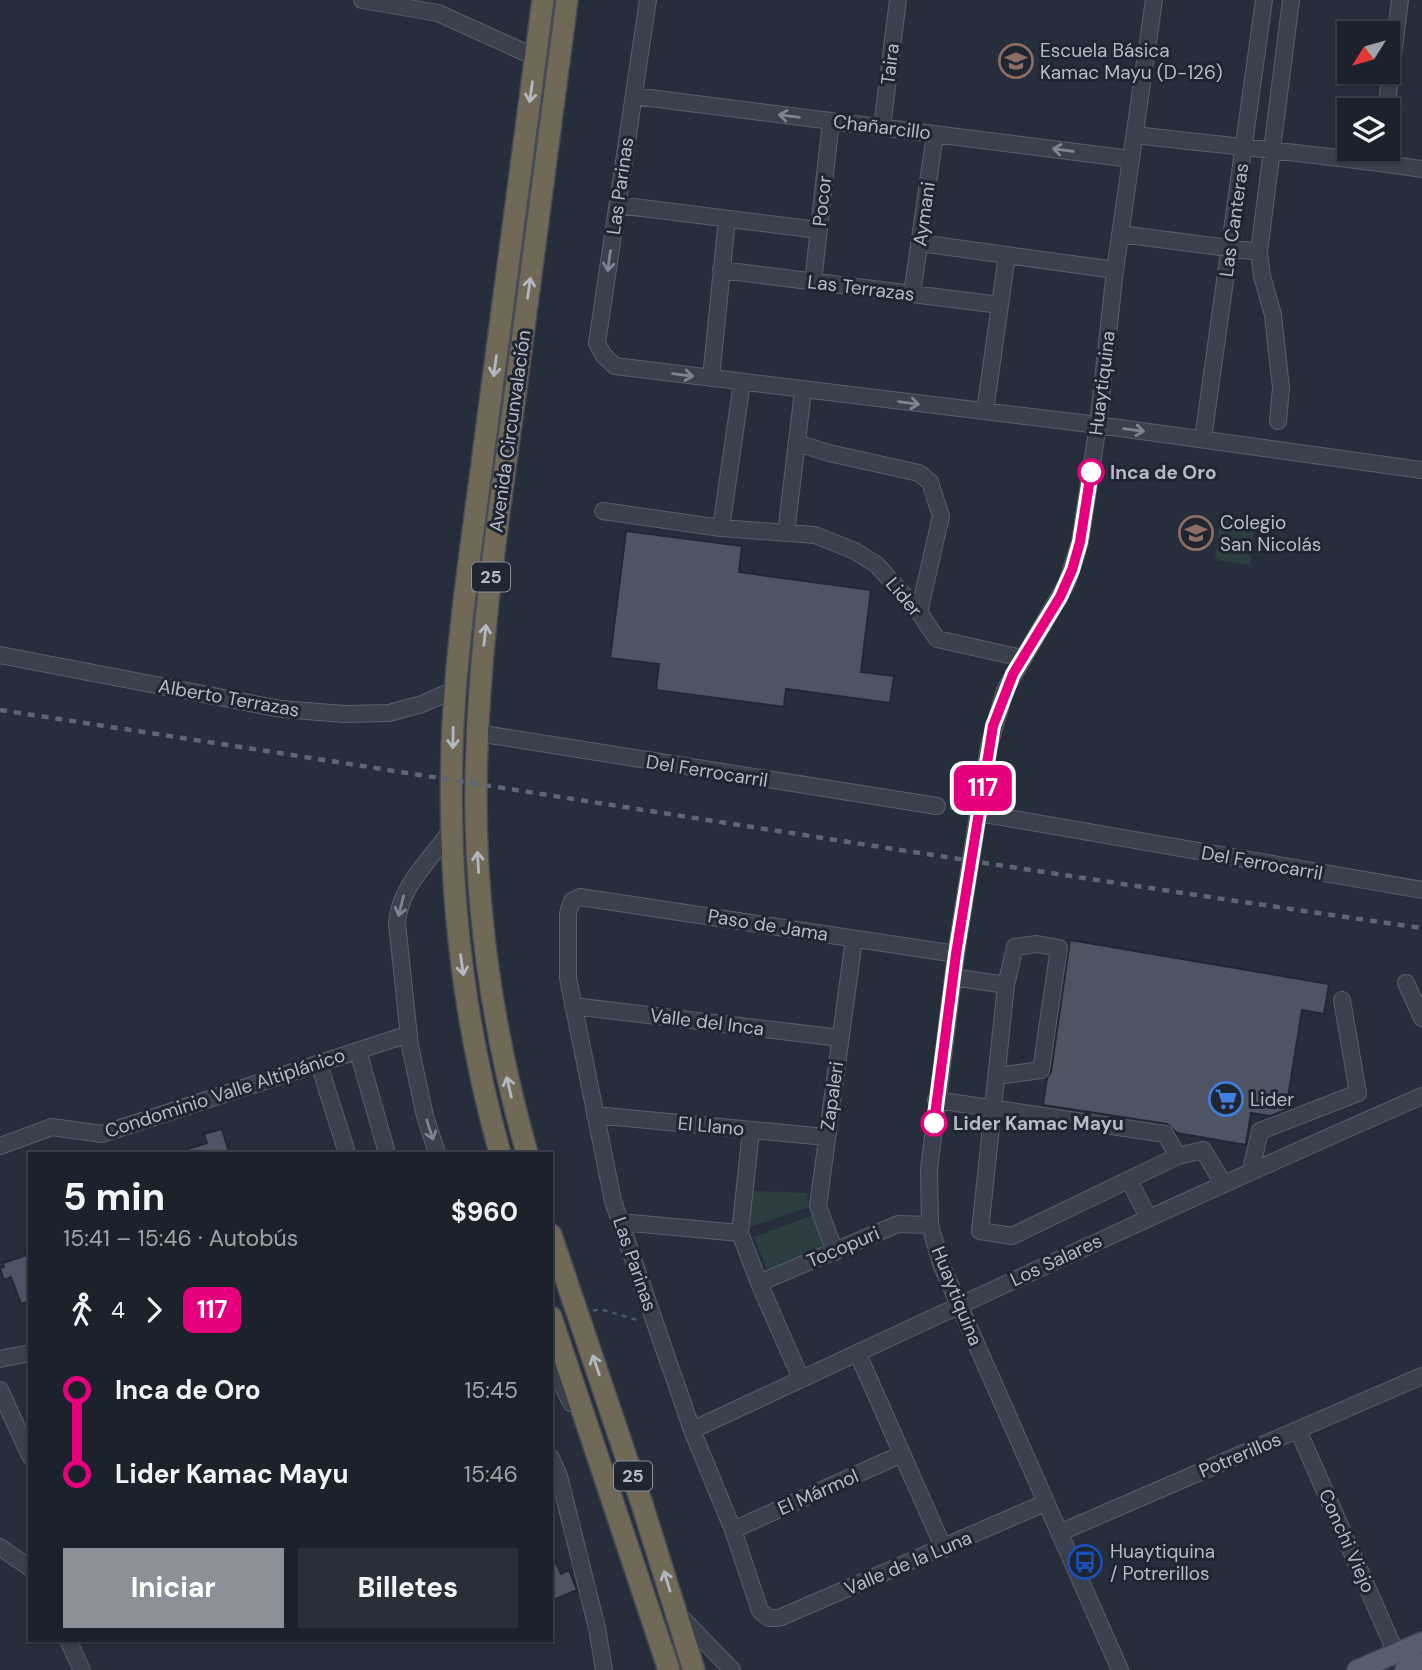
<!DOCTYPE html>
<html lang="es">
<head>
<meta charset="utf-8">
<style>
	:root { --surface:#1c222c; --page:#292f38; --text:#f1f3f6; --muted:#a0a4a9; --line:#3a3f48; --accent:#8c9099 }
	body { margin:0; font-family:"DM Sans",sans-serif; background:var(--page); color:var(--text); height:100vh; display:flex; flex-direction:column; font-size:26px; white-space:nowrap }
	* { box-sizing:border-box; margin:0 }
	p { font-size:23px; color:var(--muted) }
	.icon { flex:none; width:38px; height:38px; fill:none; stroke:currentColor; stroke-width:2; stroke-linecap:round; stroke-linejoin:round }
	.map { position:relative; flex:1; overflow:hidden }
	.side { position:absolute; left:28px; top:1152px; width:525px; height:490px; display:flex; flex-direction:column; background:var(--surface); border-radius:0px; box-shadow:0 2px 5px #0004,0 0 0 2px var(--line) }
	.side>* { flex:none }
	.badge { padding:0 14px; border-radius:10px; font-size:24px; line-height:46px }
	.needle { width:46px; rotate:233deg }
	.fabs { position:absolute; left:1337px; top:21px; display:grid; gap:14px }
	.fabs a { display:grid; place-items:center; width:63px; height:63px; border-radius:0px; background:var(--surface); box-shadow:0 2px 5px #0004,0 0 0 2px var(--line); font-size:35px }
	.map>.badge { position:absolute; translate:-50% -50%; box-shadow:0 0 0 4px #fff }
	.legs { display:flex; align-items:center; gap:10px; height:77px; padding:0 35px; font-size:23px }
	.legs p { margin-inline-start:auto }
	.head { display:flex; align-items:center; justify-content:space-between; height:119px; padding:0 35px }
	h1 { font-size:38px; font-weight:700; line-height:52px }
	.action { display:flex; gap:14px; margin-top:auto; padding:14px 35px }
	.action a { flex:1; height:80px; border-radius:0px; background:var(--accent); color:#fff; font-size:28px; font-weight:700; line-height:80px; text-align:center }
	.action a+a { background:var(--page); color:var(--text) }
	ul { padding:0 35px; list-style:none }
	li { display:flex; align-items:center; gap:24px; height:84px; font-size:26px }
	li i { display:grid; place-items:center; width:10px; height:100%; margin:0 9px; background:currentColor }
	li i::after { content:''; width:18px; height:18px; margin:-9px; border:5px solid; border-radius:50%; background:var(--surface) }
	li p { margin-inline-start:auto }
	li:first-child i { background:linear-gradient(#0000 50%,currentColor 0) }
	li:last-child i { background:linear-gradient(currentColor 50%,#0000 0) }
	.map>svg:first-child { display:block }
	.green { fill:#2c3e40 }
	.building { fill:#4d5464; stroke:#212733; stroke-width:2 }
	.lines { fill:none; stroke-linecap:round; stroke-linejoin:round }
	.minor-casing { stroke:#585e6a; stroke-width:18 }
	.major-casing { stroke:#434955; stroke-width:22 }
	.highway-casing { stroke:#454b57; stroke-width:24 }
	.path { stroke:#4a595e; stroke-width:2.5; stroke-dasharray:5 5; stroke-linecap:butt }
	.minor { stroke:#3a404c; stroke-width:16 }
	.major { stroke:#585f6c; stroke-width:19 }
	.highway { stroke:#716958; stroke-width:21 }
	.rail { stroke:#5e6674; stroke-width:4.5; stroke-dasharray:7 7; stroke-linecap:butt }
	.oneway { stroke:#b3b7c1 }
	.oneway2 { stroke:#7e8490 }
	.line-1-casing { stroke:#fff; stroke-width:16 }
	.line-1 { stroke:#e6007e; stroke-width:10 }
	.stop-1-dot { fill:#fff; stroke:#e6007e; stroke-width:3.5 }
	.labels { text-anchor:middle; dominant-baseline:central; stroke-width:6; stroke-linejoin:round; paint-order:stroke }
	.shield { fill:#1f2531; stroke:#898e9a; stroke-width:2 }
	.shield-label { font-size:18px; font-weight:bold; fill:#b6bbc7 }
	.poi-label { font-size:19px; fill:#b6bbc7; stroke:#1f2531; text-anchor:start }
	.street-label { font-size:19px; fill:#b6bbc7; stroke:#1f2531 }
	.stop-label { font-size:19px; font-weight:bold; fill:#b6bbc7; stroke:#1f2531; text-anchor:start }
</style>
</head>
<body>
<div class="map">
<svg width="1422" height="1670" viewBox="0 0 1422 1670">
	<rect width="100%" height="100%" fill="#262e3b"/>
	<path class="green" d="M1221,515L1256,520L1250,565L1215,560Z
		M752,1191L807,1193L809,1207L750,1227Z
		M813,1215L825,1248L767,1270L754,1237Z"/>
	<path class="building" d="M626,531L742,546L739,572L871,590L861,672L894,676L890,703L786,689L784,707L656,690L659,664L610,658Z
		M1070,940L1329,984L1324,1014L1302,1010L1286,1110L1270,1116L1251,1113L1246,1145L1177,1133L1167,1124L1043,1105L1047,1078L1051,1072Z
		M222,1129L229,1153H185L184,1150L207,1143L204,1134Z
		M30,1254V1301L21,1304L11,1277L4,1280L0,1268L4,1267L3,1263Z
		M551,1552L561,1574L569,1570L577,1590L551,1601Z"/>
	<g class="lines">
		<g class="minor-casing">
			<path id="minor" d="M362,0L438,13L535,57
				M648,0L597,343L604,356L615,366L1098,425L1422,470
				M634,96L1131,159
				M1386,110L1400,0
				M882,127L898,0
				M1135,135C1231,146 1326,155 1422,169
				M618,205L818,230
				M1120,234L1259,252
				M920,243L1115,270
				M721,270L1000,305
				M813,282L831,121
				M912,294L935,134
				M711,378L727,219
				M985,411L1007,255
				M1278,421L1281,388L1273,315L1262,276L1259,252L1291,0
				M1203,439L1264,0
				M797,443L829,453L919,473L930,482L941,516L919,612
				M603,511L721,528L815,535L855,551L877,565L919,612L937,639L1022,658
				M721,528L742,382
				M786,533L803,391
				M0,655L281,709L344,714L389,713L422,704L456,689
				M477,733L937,806
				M979,813L1422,890
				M956,954L580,897L572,901L568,913V978L613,1201L692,1430L733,1530L760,1611L769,1618H779L1045,1503
				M953,977L1006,985
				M1406,983L1422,1018
				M573,1006L840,1038
				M358,1051L387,1153
				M319,1064L347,1153
				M997,1076L1041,1070L1059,948L1037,944L1015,947L1006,985L980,1231L1012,1236L1178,1156L1203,1150L1223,1183
				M936,1100L1165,1134L1178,1156
				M595,1115L826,1137
				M751,1130L740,1233L759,1283L801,1379
				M0,1146L52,1127L102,1134L409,1034
				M437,1153L425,1116L410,1046L397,923C400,885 431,860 451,830
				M1251,1170L1260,1131L1358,1093L1342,1000
				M1129,1180L1148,1217
				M620,1222L740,1233
				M835,1252L818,1206L854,939
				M759,1283L898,1224L930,1225
				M858,1354L944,1549
				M0,1359L30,1353
				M551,1361L571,1403
				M0,1390L30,1456
				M692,1430C935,1317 1177,1203 1422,1096
				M1298,1430L1396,1653
				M551,1458L559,1476L597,1628L604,1670
				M733,1530L902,1454
				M1059,1533L1422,1376
				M0,1547L30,1568
				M678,1614L732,1670
				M68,1640L82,1670
				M1120,1670L941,1264L930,1225L929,1169L956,954L989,746L1005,690L1067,583L1080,542L1098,425L1115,270L1154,0"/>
		</g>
		<g class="major-casing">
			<path id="major" d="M1357,1670L1422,1642
				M1405,1670L1422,1663"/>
		</g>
		<g class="highway-casing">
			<path id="highway" d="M500,1153C461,1014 446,870 453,725C458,630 473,535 485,441C504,294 524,147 543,0
				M527,1153C495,1040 477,924 476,807C475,667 497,527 516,388C533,259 551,130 567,0
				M551,1235L642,1504L694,1670
				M551,1317L669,1670"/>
		</g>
		<path class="path" d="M950,808L965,811
			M593,1311L600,1309L637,1320"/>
		<use href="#minor" class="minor"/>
		<use href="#major" class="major"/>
		<use href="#highway" class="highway"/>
		<path class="rail" d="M0,710C474,782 947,860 1422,928"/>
	</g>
	<defs><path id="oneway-shaft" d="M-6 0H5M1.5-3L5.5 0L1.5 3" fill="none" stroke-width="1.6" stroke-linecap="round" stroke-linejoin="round" transform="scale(1.75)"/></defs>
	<g class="oneway">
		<use href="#oneway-shaft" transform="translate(531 92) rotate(98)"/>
		<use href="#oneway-shaft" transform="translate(529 288) rotate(-82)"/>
		<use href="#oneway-shaft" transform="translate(495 366) rotate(98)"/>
		<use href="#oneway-shaft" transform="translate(485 635) rotate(-84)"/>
		<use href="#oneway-shaft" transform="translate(453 738) rotate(91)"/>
		<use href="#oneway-shaft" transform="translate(478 862) rotate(-93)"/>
		<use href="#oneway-shaft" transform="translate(462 965) rotate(82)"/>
		<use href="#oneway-shaft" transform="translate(509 1087) rotate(-103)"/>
		<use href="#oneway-shaft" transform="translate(596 1365) rotate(-109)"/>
		<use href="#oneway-shaft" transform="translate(667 1581) rotate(-107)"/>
	</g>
	<g class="oneway2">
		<use href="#oneway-shaft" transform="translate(789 116) rotate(-173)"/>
		<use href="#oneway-shaft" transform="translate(1063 150) rotate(-173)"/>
		<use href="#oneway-shaft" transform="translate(609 261) rotate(98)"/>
		<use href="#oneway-shaft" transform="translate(683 375) rotate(7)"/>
		<use href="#oneway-shaft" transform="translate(909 403) rotate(7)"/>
		<use href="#oneway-shaft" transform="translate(1134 430) rotate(7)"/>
		<use href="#oneway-shaft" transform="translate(401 906) rotate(104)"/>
		<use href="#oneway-shaft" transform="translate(430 1130) rotate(72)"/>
	</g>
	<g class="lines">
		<g class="line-1-casing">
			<path id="line-1" d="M934,1123L956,954L993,726L1013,674L1060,597L1072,570L1080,542L1091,472"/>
		</g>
		<use href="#line-1" class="line-1"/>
	</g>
	<defs>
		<g id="school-ring" transform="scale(1.75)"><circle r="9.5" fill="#1f2531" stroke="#8d6e63" stroke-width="1.5"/><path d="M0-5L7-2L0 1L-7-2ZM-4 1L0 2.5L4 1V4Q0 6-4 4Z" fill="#8d6e63"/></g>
		<g id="supermarket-ring" transform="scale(1.75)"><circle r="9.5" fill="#1f2531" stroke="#3f7fe0" stroke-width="1.5"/><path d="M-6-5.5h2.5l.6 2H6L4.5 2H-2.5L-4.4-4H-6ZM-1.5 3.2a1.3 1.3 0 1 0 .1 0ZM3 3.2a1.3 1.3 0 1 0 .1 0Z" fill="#3f7fe0"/></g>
		<g id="bus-ring" transform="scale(1.75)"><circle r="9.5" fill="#1f2531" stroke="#1a4fb4" stroke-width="1.5"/><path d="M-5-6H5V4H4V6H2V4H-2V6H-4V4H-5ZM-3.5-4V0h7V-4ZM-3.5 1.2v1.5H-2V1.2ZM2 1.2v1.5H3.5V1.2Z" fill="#1a4fb4"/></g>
	</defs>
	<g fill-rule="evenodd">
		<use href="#school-ring" x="1016" y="61"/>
		<use href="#school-ring" x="1196" y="533"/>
		<use href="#supermarket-ring" x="1226" y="1099"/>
		<use href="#bus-ring" x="1085" y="1562"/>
	</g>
	<g class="stop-1-dot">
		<circle cx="1091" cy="472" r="12"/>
		<circle cx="934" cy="1123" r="12"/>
	</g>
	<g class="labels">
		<g class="shield">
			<rect x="472" y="562.5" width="38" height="29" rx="5"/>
			<rect x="614" y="1461.5" width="38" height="29" rx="5"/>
		</g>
		<g class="shield-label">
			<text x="491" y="577">25</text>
			<text x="633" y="1476">25</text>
		</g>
		<g class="poi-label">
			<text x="1040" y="50">Escuela Básica<tspan x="1040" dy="22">Kamac Mayu (D-126)</tspan></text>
			<text x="1220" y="522">Colegio<tspan x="1220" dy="22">San Nicolás</tspan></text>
			<text x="1250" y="1099">Lider</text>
			<text x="1110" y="1551">Huaytiquina<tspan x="1110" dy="22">/ Potrerillos</tspan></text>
		</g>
		<g class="street-label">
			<text transform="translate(890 64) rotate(-83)">Taira</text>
			<text transform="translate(882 127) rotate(7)">Chañarcillo</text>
			<text transform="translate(620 186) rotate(-82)">Las Parinas</text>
			<text transform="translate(822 201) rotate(-84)">Pocor</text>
			<text transform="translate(924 214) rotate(-82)">Aymani</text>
			<text transform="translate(1234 220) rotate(-82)">Las Canteras</text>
			<text transform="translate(861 288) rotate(7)">Las Terrazas</text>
			<text transform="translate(1102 383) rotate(-83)">Huaytiquina</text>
			<text transform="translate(510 431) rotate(-82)">Avenida Circunvalación</text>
			<text transform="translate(904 597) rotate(50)">Lider</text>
			<text transform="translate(229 698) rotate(10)">Alberto Terrazas</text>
			<text transform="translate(707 771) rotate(9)">Del Ferrocarril</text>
			<text transform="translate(1262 863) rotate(10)">Del Ferrocarril</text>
			<text transform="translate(768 925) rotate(9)">Paso de Jama</text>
			<text transform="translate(707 1022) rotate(7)">Valle del Inca</text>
			<text transform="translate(225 1093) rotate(-18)">Condominio Valle Altiplánico</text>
			<text transform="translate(832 1096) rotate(-82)">Zapaleri</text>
			<text transform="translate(711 1126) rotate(5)">El Llano</text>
			<text transform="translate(843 1247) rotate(-23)">Tocopuri</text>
			<text transform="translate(1056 1260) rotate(-25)">Los Salares</text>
			<text transform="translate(635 1264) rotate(71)">Las Parinas</text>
			<text transform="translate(957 1296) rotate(68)">Huaytiquina</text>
			<text transform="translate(1240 1455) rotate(-23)">Potrerillos</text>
			<text transform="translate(818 1492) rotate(-24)">El Mármol</text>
			<text transform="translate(1347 1541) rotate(66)">Conchi Viejo</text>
			<text transform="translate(908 1563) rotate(-23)">Valle de la Luna</text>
		</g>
		<g class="stop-label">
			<text x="1110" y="472">Inca de Oro</text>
			<text x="953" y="1123">Lider Kamac Mayu</text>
		</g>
	</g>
</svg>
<div class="fabs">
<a><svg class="needle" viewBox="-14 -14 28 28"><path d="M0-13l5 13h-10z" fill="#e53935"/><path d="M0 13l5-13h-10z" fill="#a0a4a9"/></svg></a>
<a><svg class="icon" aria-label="layers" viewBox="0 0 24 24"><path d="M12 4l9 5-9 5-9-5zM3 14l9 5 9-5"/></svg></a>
</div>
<b class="badge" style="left:983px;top:788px;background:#e6007e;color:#fff">117</b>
<section class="side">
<div class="head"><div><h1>5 min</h1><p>15:41 – 15:46 · Autobús</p></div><b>$960</b></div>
<div class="legs"><svg class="icon" aria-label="walk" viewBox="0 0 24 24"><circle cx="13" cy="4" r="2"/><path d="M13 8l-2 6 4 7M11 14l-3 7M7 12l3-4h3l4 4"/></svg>4<svg class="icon" aria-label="forward" viewBox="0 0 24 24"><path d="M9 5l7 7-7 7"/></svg><b class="badge" style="background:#e6007e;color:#fff">117</b></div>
<ul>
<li><i style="color:#e6007e"></i><b>Inca de Oro</b><p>15:45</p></li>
<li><i style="color:#e6007e"></i><b>Lider Kamac Mayu</b><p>15:46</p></li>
</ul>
<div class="action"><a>Iniciar</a><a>Billetes</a></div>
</section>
</div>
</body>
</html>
